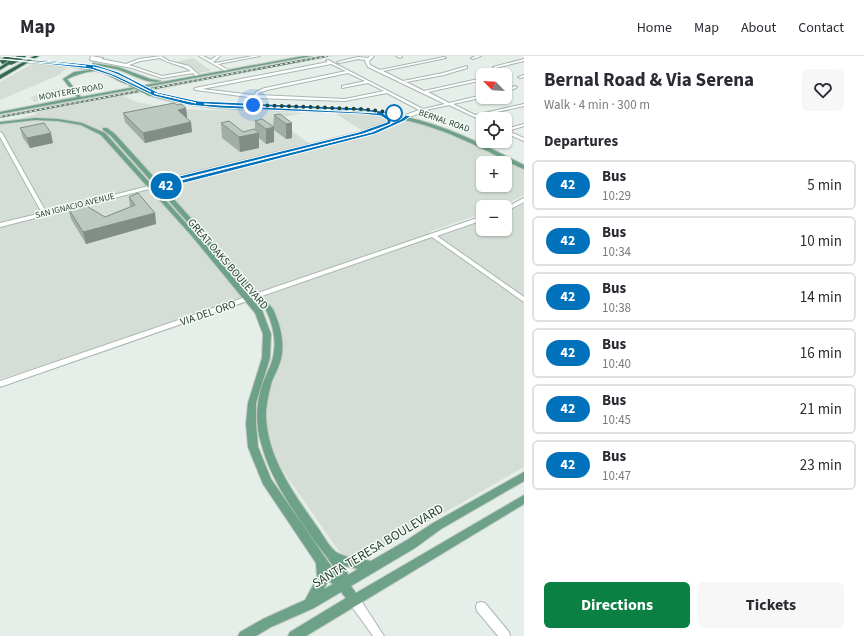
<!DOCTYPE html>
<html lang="en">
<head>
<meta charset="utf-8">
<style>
	:root { --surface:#fff; --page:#f7f7f7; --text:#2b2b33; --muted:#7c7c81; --line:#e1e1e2; --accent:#0b8043 }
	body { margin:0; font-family:"Source Sans 3",sans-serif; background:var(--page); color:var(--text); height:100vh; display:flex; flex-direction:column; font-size:15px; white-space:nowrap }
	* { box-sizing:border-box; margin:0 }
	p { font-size:13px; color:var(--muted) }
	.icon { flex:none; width:22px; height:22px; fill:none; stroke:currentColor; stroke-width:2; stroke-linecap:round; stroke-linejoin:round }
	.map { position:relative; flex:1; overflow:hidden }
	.side { display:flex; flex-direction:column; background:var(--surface); width:340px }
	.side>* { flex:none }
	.badge { padding:0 8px; border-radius:13px; font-size:14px; line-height:26px }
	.needle { width:26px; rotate:294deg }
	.buttons { position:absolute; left:476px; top:12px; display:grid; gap:8px }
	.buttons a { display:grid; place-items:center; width:36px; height:36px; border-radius:6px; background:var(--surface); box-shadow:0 1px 3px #0004; font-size:20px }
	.you { position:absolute; width:20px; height:20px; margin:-10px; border:3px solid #fff; border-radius:50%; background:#1a73e8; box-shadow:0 0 0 6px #1a73e833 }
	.map>.badge { position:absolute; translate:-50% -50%; box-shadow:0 0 0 2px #fff }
	h2 { padding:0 20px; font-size:15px; line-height:36px }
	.round { display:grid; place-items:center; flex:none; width:42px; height:42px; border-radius:6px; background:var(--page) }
	.head { display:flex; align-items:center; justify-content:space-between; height:68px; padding:0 20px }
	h1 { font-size:19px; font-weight:700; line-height:30px }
	.button { display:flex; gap:8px; margin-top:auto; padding:8px 20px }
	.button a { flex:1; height:46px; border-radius:6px; background:var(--accent); color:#fff; font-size:16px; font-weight:700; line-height:46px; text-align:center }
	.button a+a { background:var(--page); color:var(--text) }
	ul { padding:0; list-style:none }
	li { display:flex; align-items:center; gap:12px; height:50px; margin:0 8px 6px; padding:0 12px; border:2px solid var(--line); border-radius:6px }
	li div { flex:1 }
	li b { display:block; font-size:15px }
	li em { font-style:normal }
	li .badge { min-width:44px; font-weight:700; text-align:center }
	header { display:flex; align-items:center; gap:24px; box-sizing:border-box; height:56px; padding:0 20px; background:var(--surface); border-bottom:1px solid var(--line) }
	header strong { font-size:19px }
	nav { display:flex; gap:22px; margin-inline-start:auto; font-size:14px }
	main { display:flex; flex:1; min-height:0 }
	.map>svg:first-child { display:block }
	.built { fill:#d4ded7; fill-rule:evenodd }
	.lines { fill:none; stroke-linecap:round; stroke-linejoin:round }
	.minor-casing { stroke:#a9b6af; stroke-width:2 }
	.major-casing { stroke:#c2cac6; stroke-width:2 }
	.highway-casing { stroke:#c2cac6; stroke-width:2 }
	.minor { fill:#fff; fill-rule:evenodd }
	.major { fill:#6da288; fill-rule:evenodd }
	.highway { fill:#326b52; fill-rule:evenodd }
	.rail-casing { stroke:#607b6e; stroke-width:2 }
	.rail { stroke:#f7fbf8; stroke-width:1; stroke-dasharray:2.5; stroke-linecap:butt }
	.major-bridge-casing { stroke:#c2cac6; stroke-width:5; stroke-linecap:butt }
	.highway-bridge-casing { stroke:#c2cac6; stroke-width:6; stroke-linecap:butt }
	.major-bridge { stroke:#6da288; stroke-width:4 }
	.highway-bridge { stroke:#326b52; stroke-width:5.5 }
	.wall { fill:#a1ada6 }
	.shaded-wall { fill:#838d87 }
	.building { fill:#bbc9c1; stroke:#838d87 }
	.line { fill:#0072bc; stroke:#fff; fill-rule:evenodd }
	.walk { stroke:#264033; stroke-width:4; stroke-dasharray:0 7.2 }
	.stop-dot { fill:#fff; stroke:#0072bc; stroke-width:2 }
	.labels { text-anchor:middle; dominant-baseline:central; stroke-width:3; stroke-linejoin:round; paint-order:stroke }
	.far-street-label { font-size:9px; fill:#264033; stroke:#f7fbf8 }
	.street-label { font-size:11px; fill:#264033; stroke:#f7fbf8 }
	.near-street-label { font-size:13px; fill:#264033; stroke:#f7fbf8 }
</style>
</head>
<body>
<header>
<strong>Map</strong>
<nav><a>Home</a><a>Map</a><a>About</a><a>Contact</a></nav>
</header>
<main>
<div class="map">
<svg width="524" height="580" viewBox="0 0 524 580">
	<rect width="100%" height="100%" fill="#e6eee9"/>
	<path class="built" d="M318,0H335L124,40L137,46L173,53L303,57L275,63L310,88L311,95L381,76L407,65L421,67L451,77L524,114V139L501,151H483V157L429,176L438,181L483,165V173H505V157L524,148V411L350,511L281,412L264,371L269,338L282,298L280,271L263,240L0,323V67L34,59L37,56L0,62V59ZM483,107H505V129H483Z
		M193,2L209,13L211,15L199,17L188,9L175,6Z
		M32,8L58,9L67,12L59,19L0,44V26Z
		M62,32L66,38L63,41L34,46L30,42L45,35Z
		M336,56L379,60L387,61L388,64L363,75L336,58Z"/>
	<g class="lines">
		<g class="minor-casing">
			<path id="minor" d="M91,0L103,2L101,3L126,8L139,3L161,0L169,5L189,10L199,19L196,20L193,17L162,22L132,12L90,4ZM160,2C170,9 182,8 191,15L162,20L129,9L140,5Z
				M199,0H203L211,4L216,0H220L213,6L215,7L253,0H260L218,8L228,14L227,16Z
				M370,0H374L369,5L370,9L380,14L444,1L446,2L383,15L403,25L443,17L467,10V12L444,19L406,26L424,35L483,22V24L428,36L449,47L483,39L484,41L453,48L475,59L524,48V50L479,60L484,63H483V65L449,49L426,54L441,62V64H439L423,56L363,78L159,128L153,132L0,171V167L42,157L0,81V76L2,77L46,156L149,130L155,126L360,76L419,54L387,37L345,45L255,42L196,34L194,33L195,32L328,6L326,5L328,4L423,53L445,48L368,11L365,5L366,4L358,3L339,7L337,6L358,1L368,2ZM331,8L346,15L265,32L257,35L254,39L202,33ZM348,17L365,25L342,30V32L368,27L384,35L345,43L258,39L259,37L267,34Z
				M396,0H401L402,1L400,2Z
				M476,0H481L473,3L471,2Z
				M524,3V5L495,12L493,11Z
				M524,19V21L520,22L518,21Z
				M515,30L517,31L516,32L505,36V34Z
				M524,68V70L508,75L524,82V85L505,77V73Z
				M524,142V146L505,156V152Z
				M483,160V164L437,180L524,241V246L432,181L0,331V325Z
				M354,539L358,540L384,580H373L350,548L349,544L350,540Z
				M481,546L485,547L509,576L510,580H498L477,555L476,551L477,547Z"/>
		</g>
		<g class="major-casing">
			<path id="major" d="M304,0H312L0,58V56L77,41L63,23L74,16L90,14L66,10L0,4V2C40,6 98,4 132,28C124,31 105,14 94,15C85,16 75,19 67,23L81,41Z
				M93,7L118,11L150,23L161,25C150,30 128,16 116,13C108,11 100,10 92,9Z
				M150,37L175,44L200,48C268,54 339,47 406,61C448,70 486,90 524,109V113C510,108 497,99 483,93C453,78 422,66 389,61C309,48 226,64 148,39V38Z
				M35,62L58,63L82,67L105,77L195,177L262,254L271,278L270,302L256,347V368L258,391L271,423L336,517C334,508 319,492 313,483C292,453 270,422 261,387C255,367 256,346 263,327C267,316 273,307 274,295C276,281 272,267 266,254L111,80L103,74V72H107L115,78L273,253C280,269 285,285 281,303C279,311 275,318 272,325C269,335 267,345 266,355C265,399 294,438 318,472C323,479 329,491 336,496C346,502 360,503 371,505L407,484L433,467L524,416V425L441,473L415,492L351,530L356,537L524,439V448L306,580H288L290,576L346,542L341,536L314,552L271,571L256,580H238L240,576L263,563L305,544L317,522L316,507L263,428L248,391L246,368L248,347L262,302L263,278L255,257L191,179L101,79L81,69L58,65L35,64L0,68V66ZM345,510L358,513L348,519ZM328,525L333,528L324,533Z"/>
		</g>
		<g class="highway-casing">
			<path id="highway" d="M34,0H39L0,23V19Z
				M9,5L13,6L0,14V11Z"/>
		</g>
		<use href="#minor" class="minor"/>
		<use href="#major" class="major"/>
		<use href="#highway" class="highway"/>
		<g class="rail-casing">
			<path id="rail" d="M0,61L327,0"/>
		</g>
		<use href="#rail" class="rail"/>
		<g class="major-bridge-casing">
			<path id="major-bridge" d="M130,28L150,38"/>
		</g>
		<g class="highway-bridge-casing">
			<path id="highway-bridge" d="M3,5L11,0
				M11,6L23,0"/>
		</g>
		<use href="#major-bridge" class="major-bridge"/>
		<use href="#highway-bridge" class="highway-bridge"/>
	</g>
	<path class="wall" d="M177,49L186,52L187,61L186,62L192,76L145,87L125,66L123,57Z
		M274,59L292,67V82L286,83L274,74V86L266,88L259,82V92L240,96L222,82L221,67L243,76L255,74V65L273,71Z
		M20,72L53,87L30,92L23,82Z
		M129,141L155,157L156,168L86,188L71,163L68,152L105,161L130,151Z"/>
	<path class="shaded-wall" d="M186,52L187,61L179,63L178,54Z
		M191,66L192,76L145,87L143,77Z
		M292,67V82L286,83V68Z
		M274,71V86L266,88V73Z
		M51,77L53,87L30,92L27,82Z
		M259,77V92L240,96L239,81Z
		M155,157L156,168L86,188L83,176Z"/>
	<path class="building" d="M174,47L177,49L181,48L186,52L178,54L191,66L143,77L123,57Z
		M280,58L292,67L286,68L274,59Z
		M262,63L274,71L266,73L255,65Z
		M229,65L243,76L254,73L259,77L239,81L221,67Z
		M44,67L51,77L27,82L20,72Z
		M138,137L155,157L83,176L68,152L85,149L105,161L135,149L129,141Z"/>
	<path class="line" d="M4,0L96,9L118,16L157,36L198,45L363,52L411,60L404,65L375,78L161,133L151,132L149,130L155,126L359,76L387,66V64L381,60L362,58L220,52L189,49L154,40L112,20L91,13L0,3L86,10ZM93,11C113,14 133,26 151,36L115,19ZM154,37L156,38L196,47ZM204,48L363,55L377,57L220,49ZM383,57L405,60L401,63L372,76L161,129H157L363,78L391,68V63Z"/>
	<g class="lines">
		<path class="walk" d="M253,49L363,53L394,57"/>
	</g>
	<circle class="stop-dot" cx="394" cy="57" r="8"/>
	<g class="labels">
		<g class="far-street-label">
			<text transform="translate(71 36) rotate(-10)">MONTEREY ROAD</text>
			<text transform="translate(444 65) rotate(19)">BERNAL ROAD</text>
			<text transform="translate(75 150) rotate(-14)">SAN IGNACIO AVENUE</text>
		</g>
		<g class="street-label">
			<text transform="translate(228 208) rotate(49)">GREAT OAKS BOULEVARD</text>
			<text transform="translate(208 257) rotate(-19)">VIA DEL ORO</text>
		</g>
		<g class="near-street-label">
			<text transform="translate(378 490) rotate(-31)">SANTA TERESA BOULEVARD</text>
		</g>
	</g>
</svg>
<div class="buttons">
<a><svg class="needle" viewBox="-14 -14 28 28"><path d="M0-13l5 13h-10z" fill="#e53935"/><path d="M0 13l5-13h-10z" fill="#7c7c81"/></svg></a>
<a><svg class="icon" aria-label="locate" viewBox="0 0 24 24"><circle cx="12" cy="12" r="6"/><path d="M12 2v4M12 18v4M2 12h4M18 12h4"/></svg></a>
<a>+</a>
<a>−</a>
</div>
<div class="you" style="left:253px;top:49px"></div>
<b class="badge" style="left:166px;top:130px;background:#0072bc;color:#fff">42</b>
</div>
<section class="side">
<div class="head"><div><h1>Bernal Road &amp; Via Serena</h1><p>Walk · 4 min · 300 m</p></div><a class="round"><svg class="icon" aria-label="heart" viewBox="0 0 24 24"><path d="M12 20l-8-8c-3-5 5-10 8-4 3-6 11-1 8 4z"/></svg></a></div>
<h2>Departures</h2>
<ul>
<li><span class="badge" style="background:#0072bc;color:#fff">42</span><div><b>Bus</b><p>10:29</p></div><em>5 min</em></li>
<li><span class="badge" style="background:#0072bc;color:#fff">42</span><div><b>Bus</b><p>10:34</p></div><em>10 min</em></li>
<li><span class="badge" style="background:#0072bc;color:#fff">42</span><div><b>Bus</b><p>10:38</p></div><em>14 min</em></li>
<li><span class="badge" style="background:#0072bc;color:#fff">42</span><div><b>Bus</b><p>10:40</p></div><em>16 min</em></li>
<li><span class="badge" style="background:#0072bc;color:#fff">42</span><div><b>Bus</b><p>10:45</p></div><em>21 min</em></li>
<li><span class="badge" style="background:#0072bc;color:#fff">42</span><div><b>Bus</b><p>10:47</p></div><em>23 min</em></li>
</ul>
<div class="button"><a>Directions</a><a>Tickets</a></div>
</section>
</main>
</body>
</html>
